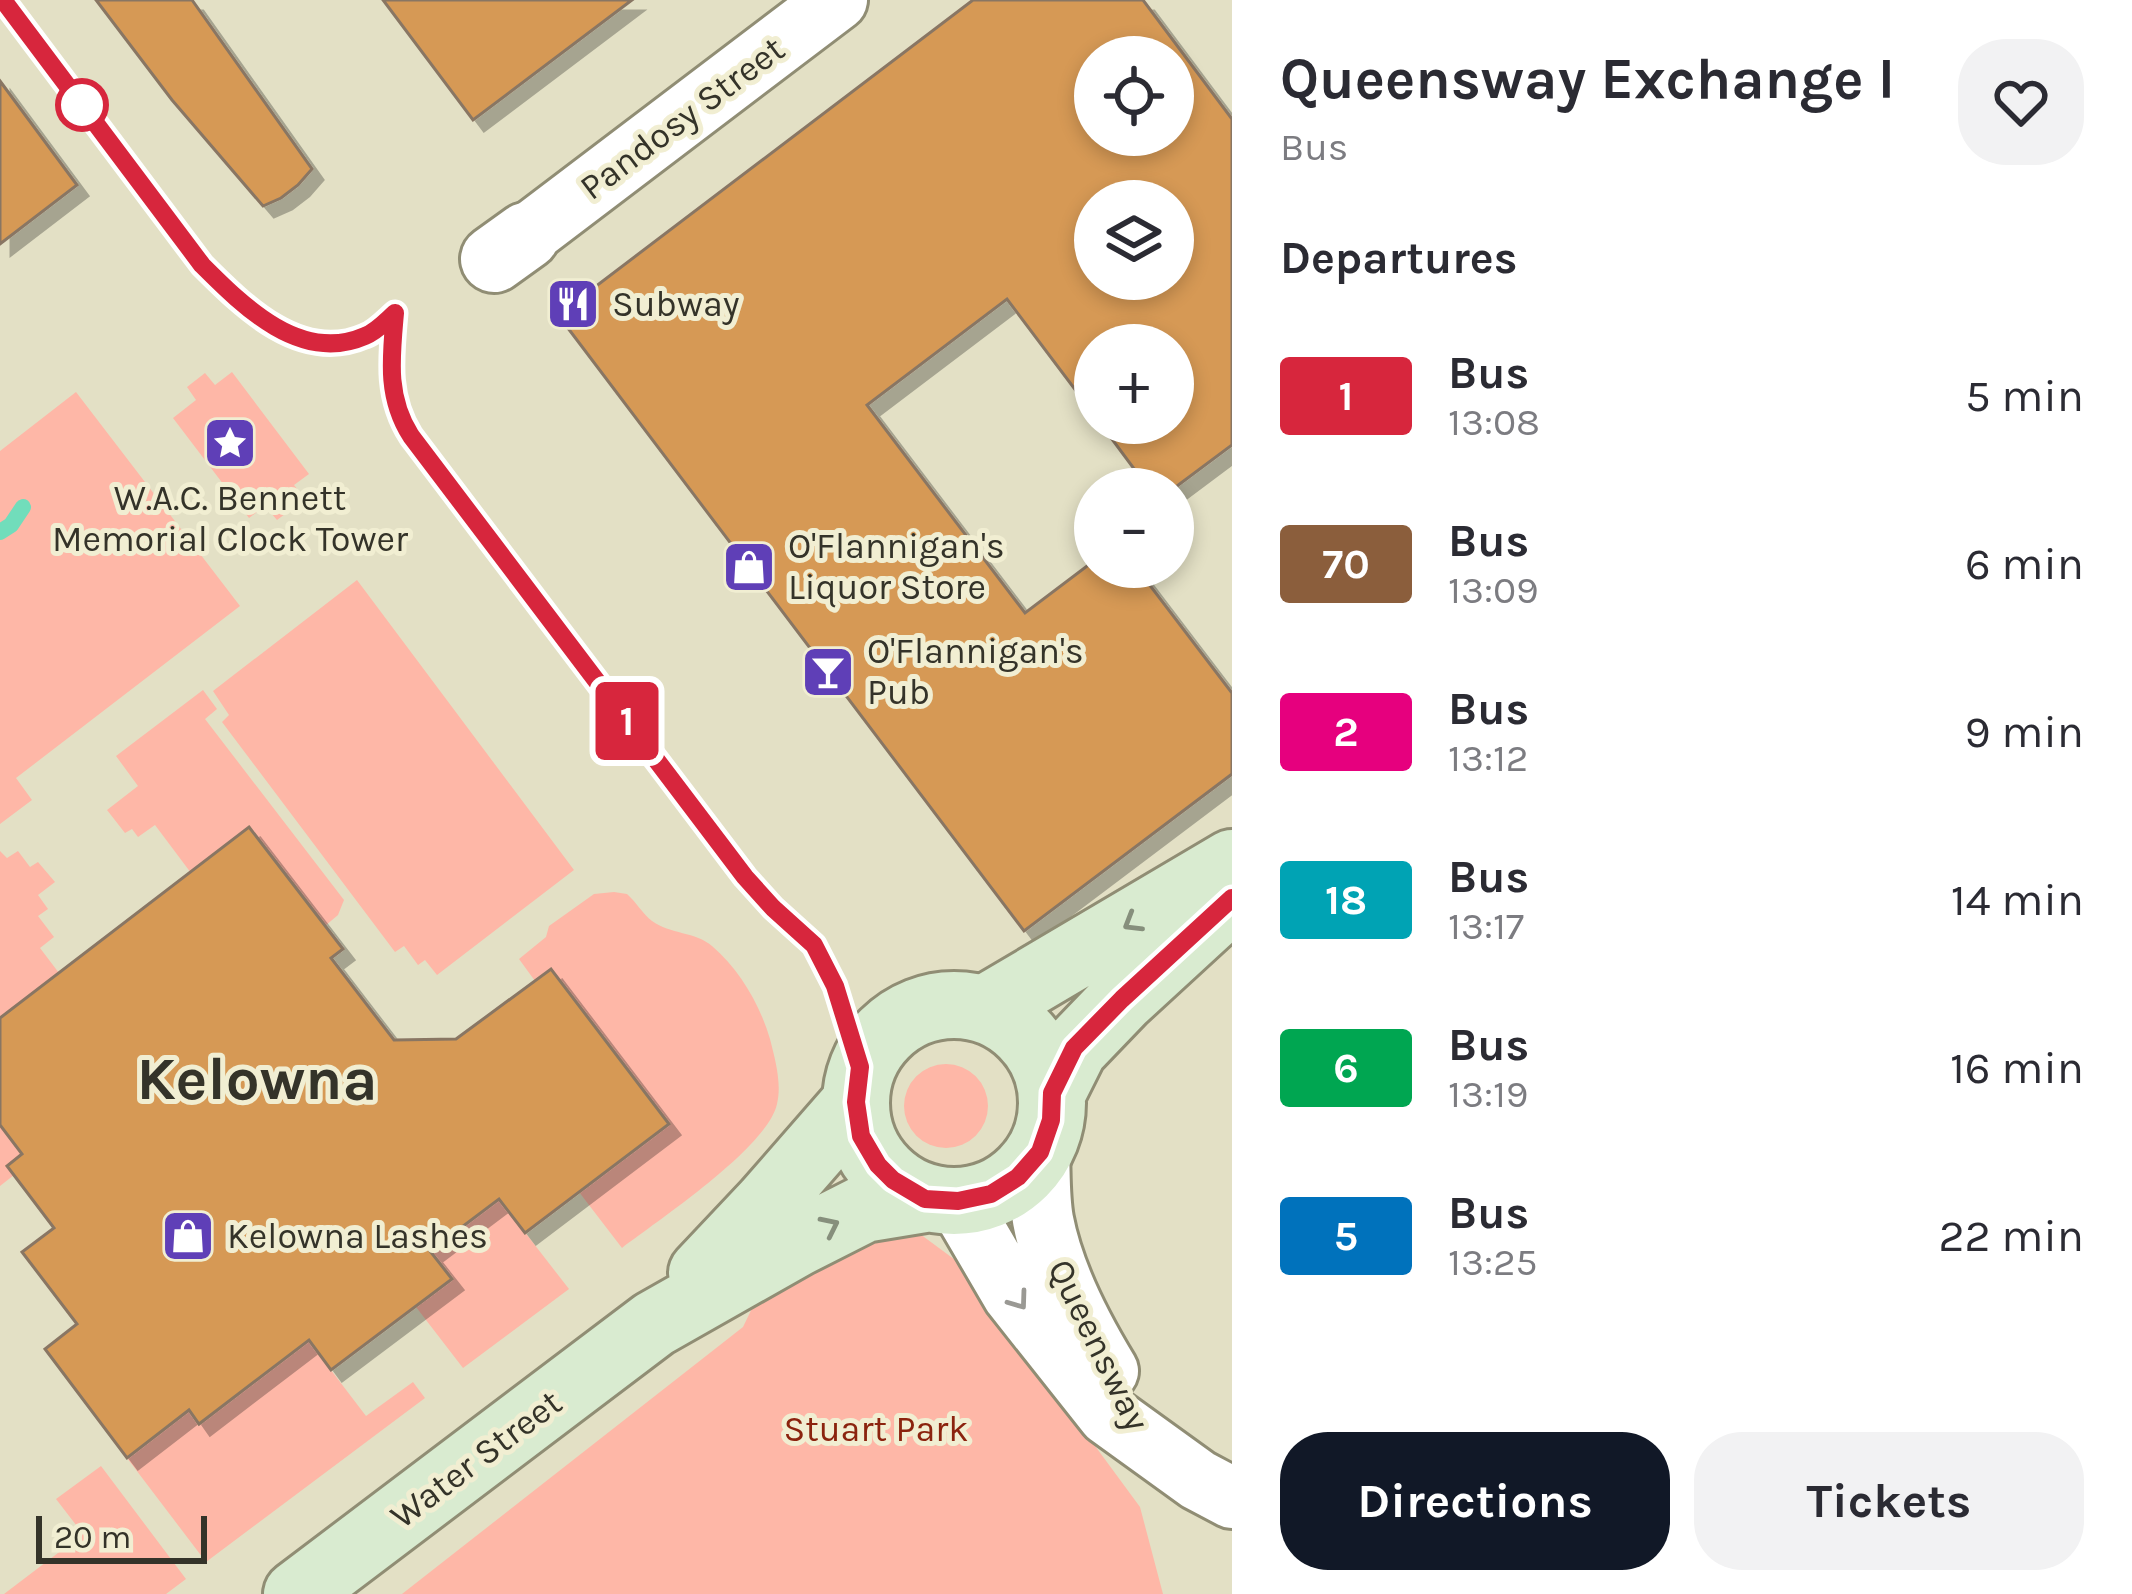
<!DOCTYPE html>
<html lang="en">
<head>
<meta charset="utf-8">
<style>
	:root { --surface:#fff; --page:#f2f2f3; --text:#2b2b33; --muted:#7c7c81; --accent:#111827 }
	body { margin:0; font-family:Karla,sans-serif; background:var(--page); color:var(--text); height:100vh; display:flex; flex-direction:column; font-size:45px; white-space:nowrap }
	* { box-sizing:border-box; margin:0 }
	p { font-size:39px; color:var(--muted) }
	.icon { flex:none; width:66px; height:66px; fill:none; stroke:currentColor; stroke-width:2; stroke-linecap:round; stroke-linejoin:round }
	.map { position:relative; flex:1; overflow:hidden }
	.details { display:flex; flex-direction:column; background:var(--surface); width:900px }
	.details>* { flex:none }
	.badge { padding:0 24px; border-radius:9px; font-size:42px; line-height:78px }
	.buttons { position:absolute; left:1074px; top:36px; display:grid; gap:24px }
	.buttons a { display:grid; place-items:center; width:120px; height:120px; border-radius:50%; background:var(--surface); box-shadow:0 6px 18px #0003; font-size:60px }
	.scale { position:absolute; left:36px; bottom:30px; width:171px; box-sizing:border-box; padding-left:12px; border:6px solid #343329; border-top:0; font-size:33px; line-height:42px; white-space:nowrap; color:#343329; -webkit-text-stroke:9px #f1eed2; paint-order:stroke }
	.map>.badge { position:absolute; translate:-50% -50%; box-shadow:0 0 0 6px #fff }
	h2 { padding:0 48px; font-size:45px; line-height:108px }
	.round { display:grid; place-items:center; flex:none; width:126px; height:126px; border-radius:48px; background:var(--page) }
	.summary { display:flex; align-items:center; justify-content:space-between; height:204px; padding:0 48px }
	h1 { font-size:57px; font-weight:700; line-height:90px }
	.action { display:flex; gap:24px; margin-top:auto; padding:24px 48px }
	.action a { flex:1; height:138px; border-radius:48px; background:var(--accent); color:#fff; font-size:48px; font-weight:700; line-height:138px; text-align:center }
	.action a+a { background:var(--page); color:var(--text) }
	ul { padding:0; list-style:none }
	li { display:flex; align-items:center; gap:36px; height:168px; padding:0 48px }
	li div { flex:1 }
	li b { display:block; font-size:45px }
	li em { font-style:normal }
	li .badge { min-width:132px; font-weight:700; text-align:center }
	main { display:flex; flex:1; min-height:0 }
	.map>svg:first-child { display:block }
	.green { fill:#feb7a7 }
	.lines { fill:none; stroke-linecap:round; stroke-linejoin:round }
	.stream { stroke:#71ddbb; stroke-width:16 }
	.building { fill:#d69954; stroke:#897664; stroke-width:3; fill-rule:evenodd; filter:url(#shadow) }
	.minor-casing { stroke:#908d74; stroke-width:66 }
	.tertiary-casing { stroke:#908d74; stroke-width:72 }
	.secondary-casing { stroke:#908d74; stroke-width:72 }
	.minor { stroke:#fff; stroke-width:60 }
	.tertiary { stroke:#fff; stroke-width:66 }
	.secondary { stroke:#d9ebd0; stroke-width:66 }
	.oneway { stroke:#868f7c }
	.oneway2 { stroke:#9a9994 }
	.line-casing { stroke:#fff; stroke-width:27 }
	.line { stroke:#d7263d; stroke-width:18 }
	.stop-dot { fill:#fff; stroke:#d7263d; stroke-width:6 }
	.labels { text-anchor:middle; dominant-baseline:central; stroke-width:10; stroke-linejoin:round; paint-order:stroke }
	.street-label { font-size:36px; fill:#343329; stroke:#f1eed2 }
	.poi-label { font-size:36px; fill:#343329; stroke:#f1eed2; text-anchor:start }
	.park-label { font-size:36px; fill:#8b230e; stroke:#f1eed2 }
	.town-label { font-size:60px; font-weight:bold; fill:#343329; stroke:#f1eed2 }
</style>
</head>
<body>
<main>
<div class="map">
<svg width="1232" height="1594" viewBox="0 0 1232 1594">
	<defs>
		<filter id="shadow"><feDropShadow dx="11" dy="11" stdDeviation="0" flood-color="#0004"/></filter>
	</defs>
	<rect width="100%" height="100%" fill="#e3e0c5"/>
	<path class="green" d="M232,372L309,474L294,485L305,499L277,520L265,506L249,518L173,418L196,400L187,387L205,373L215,385Z
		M76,392L240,606L16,778L32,800L0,824V451Z
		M357,580L574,870L437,975L425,960L418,965L404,946L395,952L222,722L229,715L213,691Z
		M203,690L217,709L205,719L344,900L338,915L325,926L191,873L155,825L138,837L132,829L125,833L107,810L138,786L116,756Z
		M0,851L7,858L18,851L30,867L38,862L55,882L38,895L48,909L38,916L54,937L40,948L59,973L0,1018Z
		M614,892L627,894C636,902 643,914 652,921C670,934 696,932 712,946C740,970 760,1005 770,1039C775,1059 782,1083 777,1104C767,1148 660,1219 622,1248L579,1192L668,1123L551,969L535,981L519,959L546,937L549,926L594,894Z
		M904 1106a42 42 0 1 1 84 0a42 42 0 1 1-84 0Z
		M0,1125L22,1154L7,1166L14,1175L0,1186Z
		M499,1199L569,1289L463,1368L416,1307L451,1279L430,1251Z
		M853,1231L920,1234L962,1265L1140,1507L1163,1594H402L743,1327L759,1294Z
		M308,1340L366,1416L413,1382L425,1398L206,1562L127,1458L189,1410L199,1423Z
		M101,1466L186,1579L166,1594H4L83,1534L56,1499Z"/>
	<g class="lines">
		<path class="stream" d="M0,532L11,525L23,507"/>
	</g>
	<path class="building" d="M96,0H192L312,169L298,185L281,198L263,206L172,100Z
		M383,0H632L473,120Z
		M973,0H1143L1232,119V445L1173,489H1149L1100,423H1173V345H1095V416L1007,299L867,405L1025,613L1095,560V567H1136L1232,693V774L1024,931L558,315ZM1095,57H1173V135H1095ZM1095,201H1173V279H1095Z
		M0,81L77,185L0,244Z
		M249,827L343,949L331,958L394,1040L456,1039L551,969L669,1124L525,1233L499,1199L430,1251L452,1279L331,1370L309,1340L199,1424L189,1410L127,1458L45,1349L77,1324L22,1252L54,1228L7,1166L22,1154L0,1125V1018Z"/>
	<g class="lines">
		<g class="minor-casing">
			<path id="minor" d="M526,236L837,0
				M1039,1152C1040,1174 1039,1197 1043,1220C1053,1273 1080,1325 1108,1371
				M958,1201L1013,1295L1108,1415L1198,1480L1232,1498"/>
		</g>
		<g class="tertiary-casing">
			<path id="tertiary" d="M494,259L526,236"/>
		</g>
		<g class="secondary-casing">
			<path id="secondary" d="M856 1103a98 98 0 1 1 196 0a98 98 0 1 1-196 0Z
				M985,1009L1232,863
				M1052,1093L1074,1049L1122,999L1232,898
				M702,1273L767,1204L856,1102
				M297,1594L654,1324L797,1243L864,1209L925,1199"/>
		</g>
		<use href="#minor" class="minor"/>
		<use href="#tertiary" class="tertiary"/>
		<use href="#secondary" class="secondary"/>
	</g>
	<defs><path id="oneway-chevron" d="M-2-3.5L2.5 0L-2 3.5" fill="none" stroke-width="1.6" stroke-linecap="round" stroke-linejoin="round" transform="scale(3)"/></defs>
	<g class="oneway">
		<use href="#oneway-chevron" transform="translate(1132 923) rotate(149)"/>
		<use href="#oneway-chevron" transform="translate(830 1226) rotate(-26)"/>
	</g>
	<use class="oneway2" href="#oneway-chevron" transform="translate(1019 1301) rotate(54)"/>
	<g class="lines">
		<g class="line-casing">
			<path id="line" d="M3,0L202,265C244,307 301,364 365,336C376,332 386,321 395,313C391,358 386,397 411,436L745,877L773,908L814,945L835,986L860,1067L856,1102L861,1136L878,1165L893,1180L925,1199L958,1201L991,1194L1018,1177L1040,1152L1051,1120L1052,1093L1074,1048L1122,999L1232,898"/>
		</g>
		<use href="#line" class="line"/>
	</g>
	<defs>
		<g id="restaurant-square" transform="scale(2.7)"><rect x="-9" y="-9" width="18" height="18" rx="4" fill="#5f3fb7" stroke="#f1eed2"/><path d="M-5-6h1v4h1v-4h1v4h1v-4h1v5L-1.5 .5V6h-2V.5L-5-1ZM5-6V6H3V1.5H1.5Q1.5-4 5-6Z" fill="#fff"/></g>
		<g id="sight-square" transform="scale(2.7)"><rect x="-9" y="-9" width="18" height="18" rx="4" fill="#5f3fb7" stroke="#f1eed2"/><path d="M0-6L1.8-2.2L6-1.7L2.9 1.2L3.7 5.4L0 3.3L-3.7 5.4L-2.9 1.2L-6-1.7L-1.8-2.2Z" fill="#fff"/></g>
		<g id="shop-square" transform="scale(2.7)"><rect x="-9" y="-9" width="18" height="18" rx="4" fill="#5f3fb7" stroke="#f1eed2"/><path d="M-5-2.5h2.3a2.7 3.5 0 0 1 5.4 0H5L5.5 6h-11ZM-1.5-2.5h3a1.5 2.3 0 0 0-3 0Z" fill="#fff"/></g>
		<g id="bar-square" transform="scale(2.7)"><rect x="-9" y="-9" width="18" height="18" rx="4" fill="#5f3fb7" stroke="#f1eed2"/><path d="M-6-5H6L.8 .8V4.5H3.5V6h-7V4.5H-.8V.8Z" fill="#fff"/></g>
	</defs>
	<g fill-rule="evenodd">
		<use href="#restaurant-square" x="573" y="304"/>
		<use href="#sight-square" x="230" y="443"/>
		<use href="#shop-square" x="749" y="567"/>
		<use href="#bar-square" x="828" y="672"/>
		<use href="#shop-square" x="188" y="1236"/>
	</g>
	<circle class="stop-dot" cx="82" cy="105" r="24"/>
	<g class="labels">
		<g class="street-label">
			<text transform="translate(682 118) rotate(-37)">Pandosy Street</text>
			<text transform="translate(1099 1345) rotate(64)">Queensway</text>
			<text transform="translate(476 1459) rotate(-37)">Water Street</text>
		</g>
		<g class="poi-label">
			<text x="612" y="304">Subway</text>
			<text x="230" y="498" text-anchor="middle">W.A.C. Bennett<tspan x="230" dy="41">Memorial Clock Tower</tspan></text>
			<text x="788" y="546">O'Flannigan's<tspan x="788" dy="41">Liquor Store</tspan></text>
			<text x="867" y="651">O'Flannigan's<tspan x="867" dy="41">Pub</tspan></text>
			<text x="227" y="1236">Kelowna Lashes</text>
		</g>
		<g class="park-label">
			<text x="876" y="1429">Stuart Park</text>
		</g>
		<g class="town-label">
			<text x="257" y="1079">Kelowna</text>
		</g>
	</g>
</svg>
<div class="buttons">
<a><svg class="icon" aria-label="locate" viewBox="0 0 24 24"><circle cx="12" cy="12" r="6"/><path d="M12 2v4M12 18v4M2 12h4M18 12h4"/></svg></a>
<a><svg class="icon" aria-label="layers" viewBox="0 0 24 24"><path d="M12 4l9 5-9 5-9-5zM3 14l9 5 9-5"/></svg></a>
<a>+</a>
<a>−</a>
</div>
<div class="scale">20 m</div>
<b class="badge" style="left:627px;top:721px;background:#d7263d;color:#fff">1</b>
</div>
<section class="details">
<div class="summary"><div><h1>Queensway Exchange I</h1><p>Bus</p></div><a class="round"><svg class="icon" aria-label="heart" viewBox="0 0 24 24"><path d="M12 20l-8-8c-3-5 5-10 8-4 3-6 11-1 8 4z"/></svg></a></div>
<h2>Departures</h2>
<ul>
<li><span class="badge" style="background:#d7263d;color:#fff">1</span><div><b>Bus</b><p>13:08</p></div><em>5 min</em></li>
<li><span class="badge" style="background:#8b5e3c;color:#fff">70</span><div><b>Bus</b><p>13:09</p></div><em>6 min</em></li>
<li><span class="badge" style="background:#e6007e;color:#fff">2</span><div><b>Bus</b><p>13:12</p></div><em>9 min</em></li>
<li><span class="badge" style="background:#00a3b4;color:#fff">18</span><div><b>Bus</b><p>13:17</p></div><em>14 min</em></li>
<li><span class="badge" style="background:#00a651;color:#fff">6</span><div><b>Bus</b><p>13:19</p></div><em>16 min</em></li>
<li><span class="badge" style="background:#0072bc;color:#fff">5</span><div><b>Bus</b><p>13:25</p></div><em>22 min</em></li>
</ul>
<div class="action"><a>Directions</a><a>Tickets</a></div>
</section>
</main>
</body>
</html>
